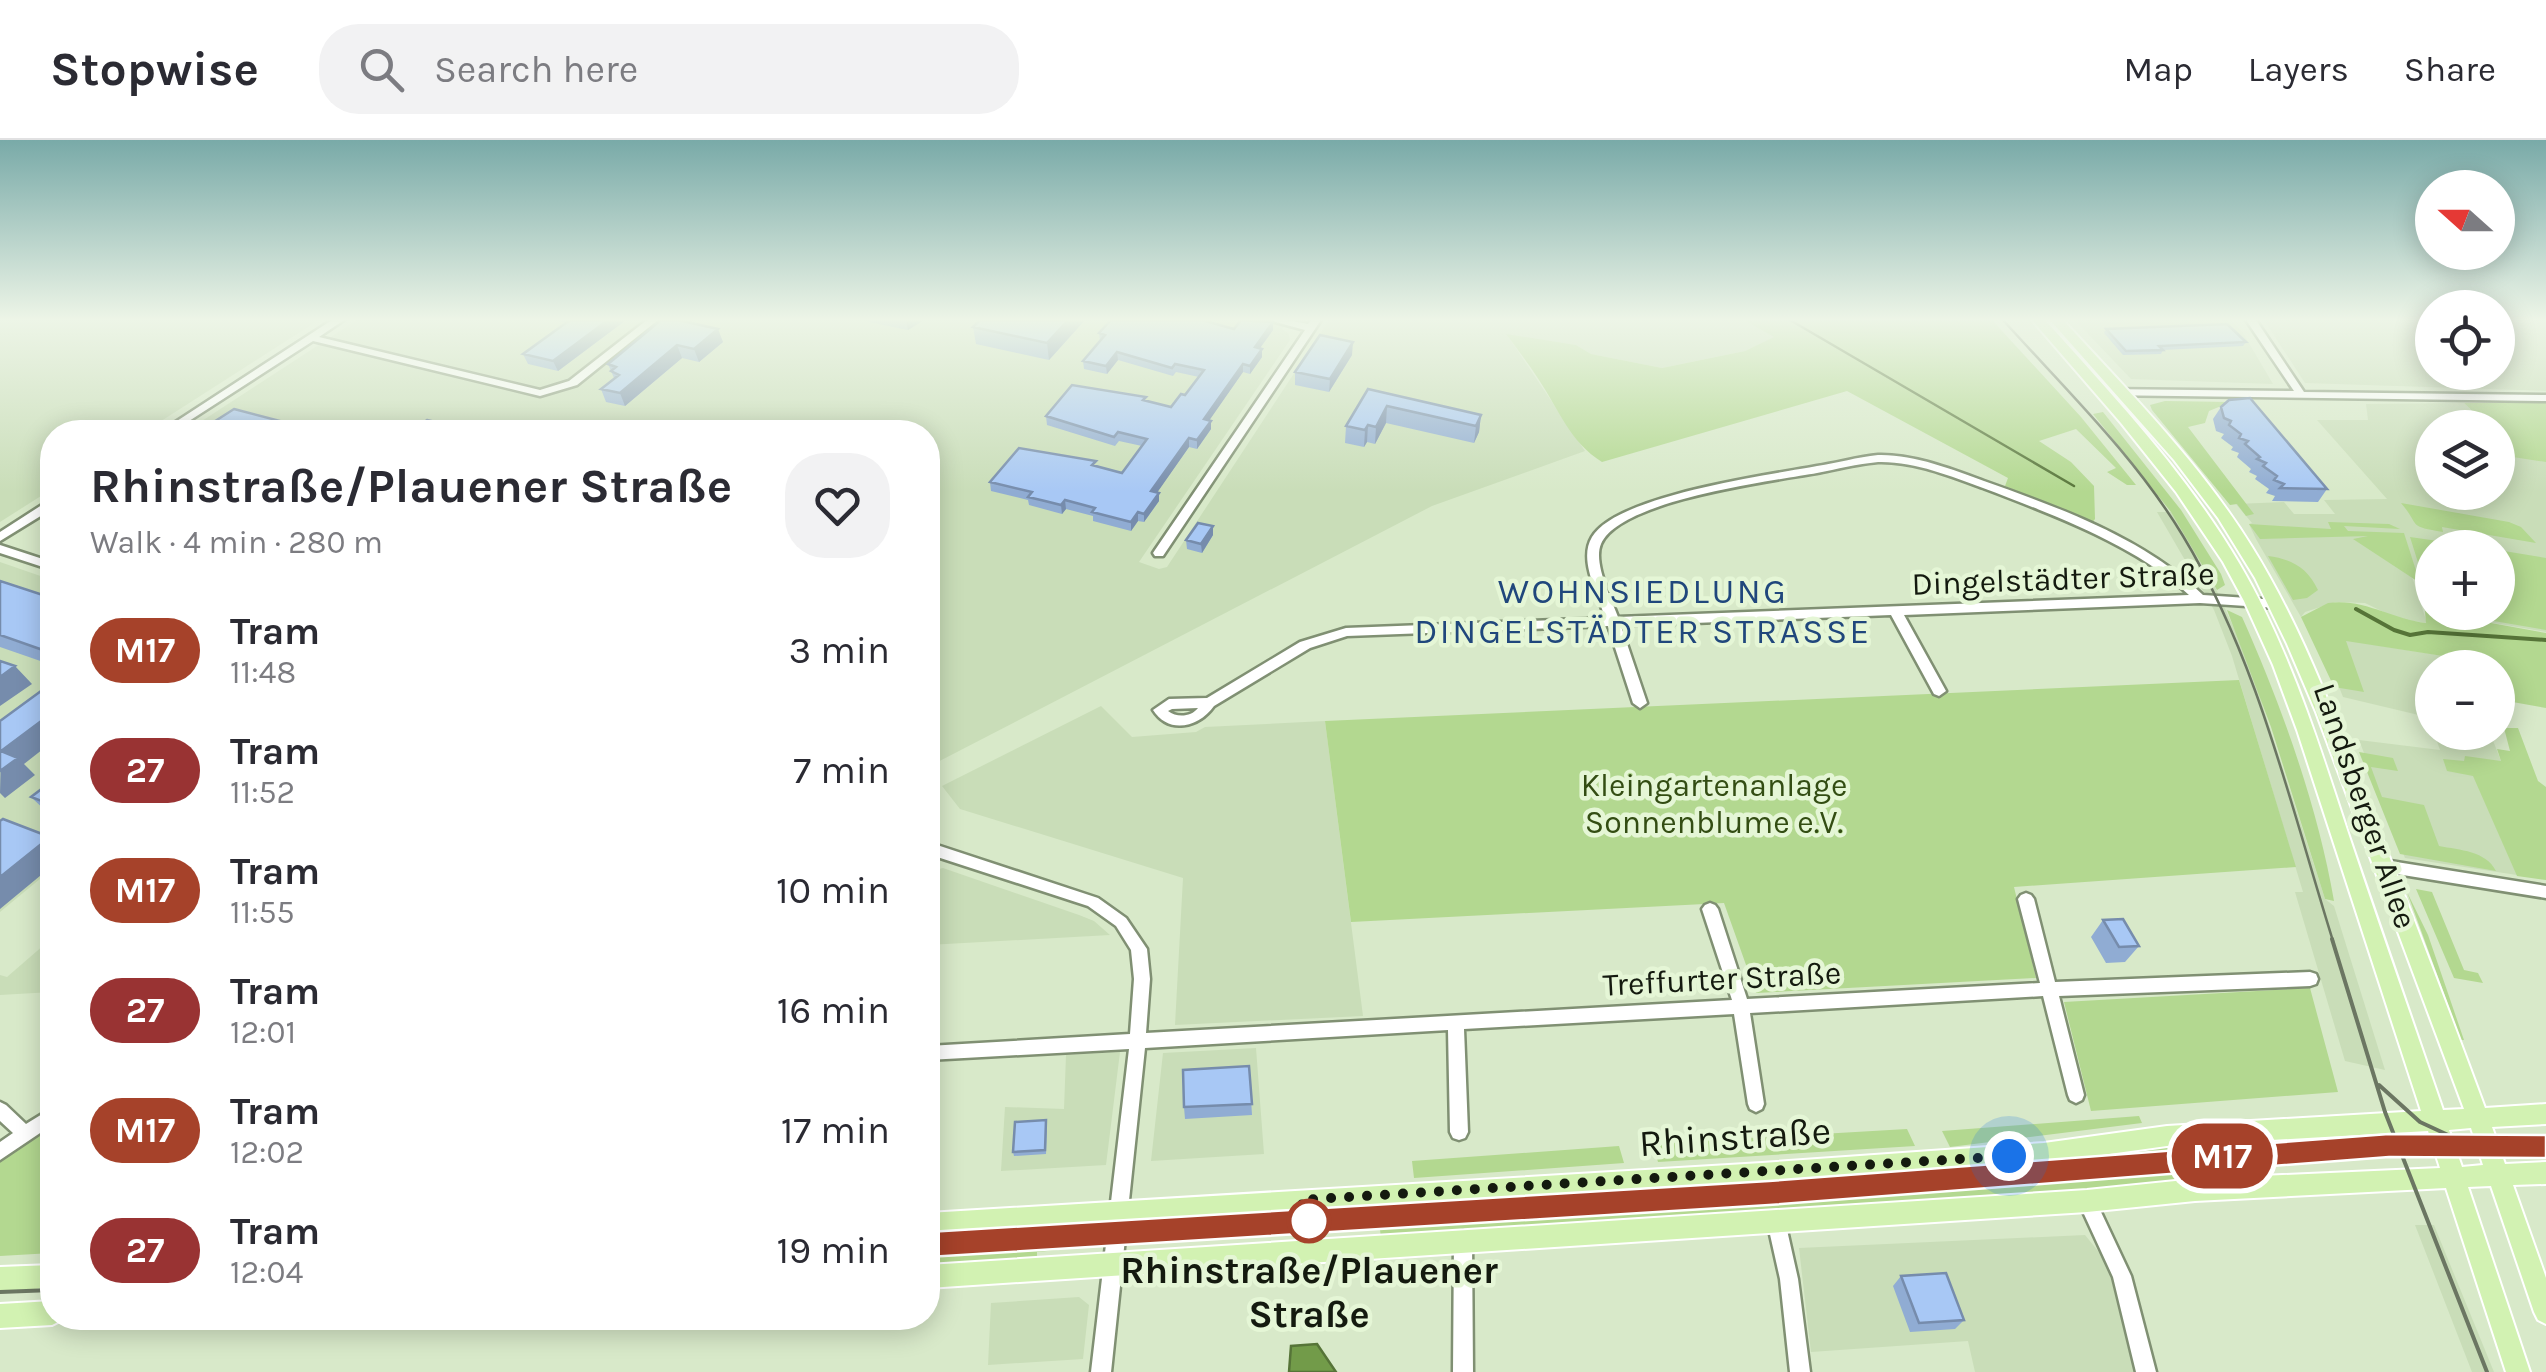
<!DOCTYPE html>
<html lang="en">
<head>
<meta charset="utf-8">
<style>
	:root { --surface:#fff; --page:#f2f2f3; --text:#2b2b33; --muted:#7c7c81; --line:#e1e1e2 }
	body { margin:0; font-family:Karla,sans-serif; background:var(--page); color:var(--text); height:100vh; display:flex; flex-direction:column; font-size:38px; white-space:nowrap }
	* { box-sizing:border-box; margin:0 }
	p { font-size:32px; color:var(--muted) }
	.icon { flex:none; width:55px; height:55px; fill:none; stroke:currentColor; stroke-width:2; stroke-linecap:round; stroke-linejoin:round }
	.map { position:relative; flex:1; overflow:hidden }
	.side { position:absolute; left:40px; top:280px; width:900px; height:910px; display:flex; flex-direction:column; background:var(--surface); border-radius:40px; box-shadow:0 5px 25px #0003 }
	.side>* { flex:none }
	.badge { padding:0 20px; border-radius:32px; font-size:35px; line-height:65px }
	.needle { width:65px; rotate:291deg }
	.buttons { position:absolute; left:2415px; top:30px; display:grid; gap:20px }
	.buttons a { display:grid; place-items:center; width:100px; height:100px; border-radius:50%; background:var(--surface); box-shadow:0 5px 25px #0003; font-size:50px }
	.you { position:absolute; width:50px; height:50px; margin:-25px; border:8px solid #fff; border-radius:50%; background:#1a73e8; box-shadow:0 0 0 15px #1a73e833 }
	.map>.badge { position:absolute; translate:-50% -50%; box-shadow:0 0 0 5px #fff }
	.round { display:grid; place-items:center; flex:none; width:105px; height:105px; border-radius:40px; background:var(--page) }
	.head { display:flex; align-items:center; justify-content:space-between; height:170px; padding:0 50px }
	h1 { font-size:48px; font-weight:700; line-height:75px }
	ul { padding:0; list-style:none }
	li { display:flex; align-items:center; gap:30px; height:120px; padding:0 50px }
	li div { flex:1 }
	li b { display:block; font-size:38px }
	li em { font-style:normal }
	li .badge { min-width:110px; font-weight:700; text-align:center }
	header { display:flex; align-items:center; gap:60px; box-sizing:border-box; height:140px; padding:0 50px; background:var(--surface); border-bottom:2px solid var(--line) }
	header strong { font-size:48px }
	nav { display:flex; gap:55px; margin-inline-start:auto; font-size:35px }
	.search { width:700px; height:90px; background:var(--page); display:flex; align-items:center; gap:25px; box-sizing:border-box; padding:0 35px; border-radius:40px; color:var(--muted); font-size:38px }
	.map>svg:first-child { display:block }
	.built { fill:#c9ddb8 }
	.green { fill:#b3d890 }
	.water { fill:#729b49; stroke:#567438; stroke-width:2.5 }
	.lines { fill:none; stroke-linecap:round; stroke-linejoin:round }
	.stream-far1 { stroke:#567438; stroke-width:2.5 }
	.stream { stroke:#567438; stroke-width:4 }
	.minor-casing { stroke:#809073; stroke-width:5 }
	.major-casing { stroke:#fff; stroke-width:4 }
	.minor { fill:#fff; fill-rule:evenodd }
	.major { fill:#d2f2b2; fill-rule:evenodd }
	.tram-far1 { stroke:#6b7662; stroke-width:2.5 }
	.tram { stroke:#6b7662; stroke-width:4 }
	.wall { fill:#90acd3 }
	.shaded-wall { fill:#768cac }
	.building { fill:#a8c8f5; stroke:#768cac; stroke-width:2.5 }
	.line { fill:#a6422a; stroke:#fff; stroke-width:2.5 }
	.walk { stroke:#141a0f; stroke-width:10; stroke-dasharray:0 18 }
	.stop-dot { fill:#fff; stroke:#a6422a; stroke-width:5 }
	.labels { text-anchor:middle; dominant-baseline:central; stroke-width:9; stroke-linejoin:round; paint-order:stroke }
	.street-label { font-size:32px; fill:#141a0f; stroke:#e5f6d6 }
	.park-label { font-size:32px; fill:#334d13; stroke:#e5f6d6 }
	.neighbourhood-label { font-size:35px; letter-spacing:2.5px; fill:#20477c; stroke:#e5f6d6 }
	.near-street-label { font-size:38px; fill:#141a0f; stroke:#e5f6d6 }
	.near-stop-label { font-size:38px; font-weight:bold; fill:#141a0f; stroke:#e5f6d6 }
</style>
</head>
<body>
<header>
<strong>Stopwise</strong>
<div class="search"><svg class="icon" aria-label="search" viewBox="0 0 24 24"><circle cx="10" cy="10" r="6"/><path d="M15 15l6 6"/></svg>Search here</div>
<nav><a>Map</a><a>Layers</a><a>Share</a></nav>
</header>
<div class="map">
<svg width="2546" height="1232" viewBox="0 0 2546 1232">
	<rect width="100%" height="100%" fill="#d8e9c9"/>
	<path class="built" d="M0,180H319L144,292H52V349L0,382Z
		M357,180H1288L1282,189L1289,194L1290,200L1139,422L1159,429L1167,427L1329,180H1744L1775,197L1745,211L1662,228L1591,214L1576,205L1507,195L1585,311L1432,366L928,627V292H185Z
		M2075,180H2231L2243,193L2273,244L2131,239Z
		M2264,180H2432V232H2498V180H2546V251L2305,243Z
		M2464,263L2489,287L2432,288V352H2498V296L2512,309L2546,315V492L2435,473L2498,472V408H2432V472L2429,471L2404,395L2399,396L2427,483L2398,479L2365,463L2336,462L2305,472L2301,477L2256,399L2249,384L2252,383L2236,364L2284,362L2294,374H2335L2324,360L2387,359L2317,280H2368L2366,264Z
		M2157,372H2171L2202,419L2246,514L2325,759L2334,766L2385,930L2345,921L2295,752H2303L2232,516L2214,470Z
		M0,422L52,440V729L0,772Z
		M2319,496L2457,518L2461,527L2432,528V589L2427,577L2343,557Z
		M1101,566L1132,597L1196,592L1205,587L1325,581L1363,876L1175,885L1183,738L960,669L942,646Z
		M2434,593H2490L2503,626L2468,623L2517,735L2405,718L2359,600L2440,610Z
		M943,728L1079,775L1094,781L1110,795L928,805V732Z
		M52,798V852L0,855V835L7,837Z
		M1256,908L1264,1014L1151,1021L1163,913Z
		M1120,912L1106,1025L1001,1031L1005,967L1064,969L1066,915Z
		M2415,1085H2434L2494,1232H2472Z
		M1083,1093L1081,1108L1058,1109L1061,1099L928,1108V1103Z
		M2085,1095L2107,1122L2134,1232H1975L1968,1201L1811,1212L1799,1108Z
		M1079,1157L1089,1165L1083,1219L988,1225L991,1163Z"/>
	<path class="green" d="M1744,180H1992L2081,277L2136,345H2127L2107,332L2116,328L2076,289L2039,301L2071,322L2094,346L2095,379L2091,384L2005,346L2008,338L1847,251L1602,322C1570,302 1559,270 1539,240C1529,224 1517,209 1506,194L1576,205L1591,214L1662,228L1745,211L1774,197Z
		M2165,261L2231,262L2209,271L2205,283L2188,287L2254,374L2246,376L2237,364L2230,365L2152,270L2150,265Z
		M2464,263H2546V322L2500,315L2498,308H2510L2498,296V288L2489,287Z
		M2103,272L2181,370L2221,434L2225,445L2217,450L2171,372L2093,274Z
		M2401,363L2509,382L2521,387L2536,403L2442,387L2443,392C2406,386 2421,386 2401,363Z
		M2328,382L2389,384L2400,389L2344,386L2348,391L2404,393L2420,443L2353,399L2368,396L2260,399L2249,384L2331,389Z
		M2410,397L2480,407L2432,408V467Z
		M2498,410L2546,418V490L2447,473L2498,472Z
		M2268,416C2291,419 2307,427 2318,450L2307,458L2293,460Z
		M2328,463C2364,458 2391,479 2426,483L2425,471L2546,493V568L2507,561L2511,580L2498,577V528L2461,527L2456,518L2346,501L2364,552L2334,547L2301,477Z
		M2227,470L2242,477C2281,564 2318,667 2334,761L2325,759L2271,587Z
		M2239,540L2296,727L2014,747L2036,838L1756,853L1724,763L1351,782L1325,581Z
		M2504,588H2518L2538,641L2546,647V740L2517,736L2473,636L2447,631L2443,619L2464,621L2465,616L2501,621L2497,609L2510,611Z
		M2359,612L2393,618L2398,631L2371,627L2382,657L2424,665L2439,706C2460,710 2486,711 2496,731L2400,714Z
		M2416,749L2432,752L2464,830L2478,833L2483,843L2454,838Z
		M2407,752L2428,795L2464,900H2461Z
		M2310,848L2338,952L2091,971L2064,862Z
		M2139,976L2142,983L1950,1007L1942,991Z
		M52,985V1113L0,1116V1022Z
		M1907,989L1915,1006L1658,1022L1653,1004Z
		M1619,1006L1624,1023L1414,1038L1412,1021Z
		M2167,1007L2186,1043L1381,1098L1377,1065L1972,1028Z
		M1062,1099L1058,1110L1037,1112V1117L928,1124V1108Z"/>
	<path class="water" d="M1317,1204L1336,1232H1289L1291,1206Z"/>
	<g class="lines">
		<path class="stream-far1" d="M1790,180L2074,346"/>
		<path class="stream" d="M2356,469L2394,490L2410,495L2428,492L2546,500"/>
		<g class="minor-casing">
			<path id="minor" d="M332,180H344L319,197L540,250L569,241L647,180H658L577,245L540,256L313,201L172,292H160Z
				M1268,180H1286L1308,184L1311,180H1321L1163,416H1155L1153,413L1155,410L1305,190Z
				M2246,180H2256L2304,252L2546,255V261L2102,255L2097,252L2102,249L2294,251Z
				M1878,315C1913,314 1951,329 1984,341C2060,368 2144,398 2203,455L2277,460L2283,464L2277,468L2200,463L1904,475L1946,551L1939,556L1934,554L1891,475L1621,486L1647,563L1640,568L1633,563L1608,486L1347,496L1310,508L1214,566C1199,587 1169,595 1153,570L1169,559L1207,558L1300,502L1346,488L1605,478C1598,454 1578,420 1592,397C1617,355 1769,335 1817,326C1838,323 1857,317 1878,315ZM1878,322C1914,321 1950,336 1983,348C2049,373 2138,406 2189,455L1618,477C1611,458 1593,423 1601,404C1620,360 1772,341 1817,333C1837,329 1857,324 1878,322ZM1198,568C1191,577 1177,578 1168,571L1172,569Z
				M48,361H52V369L0,401V392Z
				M0,405L52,422V430L0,413Z
				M928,702L1098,758L1126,778L1147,809L1150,839L1146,893L1732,860L1702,769L1705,765L1710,763L1715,765L1718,769L1747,859L2040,843L2018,759L2021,755L2026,753L2031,755L2034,759L2055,842L2310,832L2316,834L2318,839L2316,844L2310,846L2059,856L2084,955L2082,960L2076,963L2070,960L2068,955L2043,856L1750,873L1764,964L1762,969L1756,972L1750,969L1748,964L1734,874L1464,889L1468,992L1465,998L1459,1000L1453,998L1450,992L1448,890L1145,908L1111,1232H1091L1129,909L928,920V906L1130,894L1134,839L1131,810L1116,786L1088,766L928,714Z
				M2384,720L2546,746V758L2384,732L2379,730L2377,726L2379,722Z
				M0,962L6,965L26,984L52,968V985L0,1020V1002L13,993L0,981Z
				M2087,1052L2093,1055L2131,1136L2156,1232H2136L2113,1137L2078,1061L2081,1055Z
				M1776,1072L1782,1075L1785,1081L1798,1139L1810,1232H1790L1780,1139L1767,1081L1770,1075Z
				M1463,1091L1469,1094L1472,1100L1473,1232H1453L1454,1100L1457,1094Z"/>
		</g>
		<g class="major-casing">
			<path id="major" d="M2032,180H2045C2114,257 2186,333 2239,423C2288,506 2317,598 2347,690C2378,783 2411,876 2443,970L2464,969L2316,572L2287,504L2255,438L2218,378L2174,320L2050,180H2063C2129,252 2200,323 2252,407C2303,489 2336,580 2371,670C2410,769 2448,868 2485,968L2546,964V984L2492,987L2505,1024L2546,1022V1044L2513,1045L2546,1138V1184L2538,1180L2534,1172L2491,1046L2468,1047L2530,1232H2506L2446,1048L2195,1061L2087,1072L928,1148V1125L2087,1050L2195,1039L2440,1028L2428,991L2167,1006L2044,1023L1762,1045L928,1095V1073L1762,1023L2044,1003L2167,986L2421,971L2297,590L2273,525L2244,461L2223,422L2176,352L2121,283ZM2471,988L2483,1025L2462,1027L2449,990Z
				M52,1125V1148L0,1151V1127Z
				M52,1161V1178H62L60,1181L52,1185L0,1188V1164Z"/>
		</g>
		<use href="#minor" class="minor"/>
		<use href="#major" class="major"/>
		<path class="tram-far1" d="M2003,180C2065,249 2135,316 2183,396C2258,520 2290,664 2333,801"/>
		<path class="tram" d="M2332,799L2385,972L2487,1232
			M2379,945L2420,982L2474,1007
			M928,1112L1771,1062L2377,1013L2546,1014
			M0,1152L52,1150"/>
	</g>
	<path class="wall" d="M554,180H626L558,231L528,224L523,214L566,183Z
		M661,180L723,202L699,222L682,218L625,266L606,262L601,249L614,238L608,224Z
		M868,180H924L908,190L869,182Z
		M1085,180L1049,220L976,204L973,187Z
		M1234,189L1273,190L1260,208L1262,217L1250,234L1243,232L1209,280L1211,281V289L1197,309L1189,307L1157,352L1159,353V361L1144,382L1138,381L1131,391L1093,381V376L1066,369L1062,374L1029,365L1028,360L991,351L990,342L1096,326L1122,333L1142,306L1119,301L1115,306L1047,285L1046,276L1146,261L1171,267L1185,255L1199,237L1176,232L1173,236L1118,220L1107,234L1084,229L1083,221L1100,201L1099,193Z
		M2106,189L2246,202L2243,206L2163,210L2161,214L2123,215L2104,193Z
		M1352,215L1329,252L1295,245V232Z
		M1368,249L1481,275L1479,292L1474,303L1386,283L1375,304L1367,302L1364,307L1345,303L1346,286Z
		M2221,267L2327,349L2318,362L2272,361L2275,356L2266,353L2269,349L2255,339L2257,336L2249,332L2251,329L2237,317L2239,313L2231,310L2233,307L2221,298L2224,294L2216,291L2213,279Z
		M1213,386V395L1202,413L1187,409L1186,400Z
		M0,441L52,458V525L0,507Z
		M52,641V676L49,674L31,657Z
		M2103,780L2139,806L2125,822L2106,823L2091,797Z
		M1249,926L1252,975L1185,979L1184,967Z
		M1047,984L1046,1014L1014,1016L1013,1012Z
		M1901,1136L1964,1180L1955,1189L1910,1192L1893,1146Z"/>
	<path class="shaded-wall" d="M608,180H626L558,231L553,221Z
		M906,180H924L908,190Z
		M1068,180H1085L1049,220L1047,203Z
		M1273,182V190L1255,215V207Z
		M718,189L723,202L699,222L694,209Z
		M1353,202L1352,215L1329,252L1330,239Z
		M677,205L682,218L625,266L620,253Z
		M1262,209V217L1250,234V226Z
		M1117,212L1118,220L1107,234L1106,226Z
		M1243,224V232L1204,288V279Z
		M1387,266L1386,283L1375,304L1376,287Z
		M1481,275L1479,292L1474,303L1476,286Z
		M1211,281V289L1197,309V300Z
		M1368,285L1367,302L1364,307L1365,290Z
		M1189,298V307L1152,360L1151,351Z
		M1159,353V361L1144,382V374Z
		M1065,360L1066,369L1062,374L1061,365Z
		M1138,372V381L1131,391V382Z
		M1213,386V395L1202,413L1201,404Z
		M52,500V522L40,509Z
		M15,526L32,544L0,566V537Z
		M52,573V602L24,624L35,635L5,658L0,653L1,611Z
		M50,697L52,699V726L0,769V737Z"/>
	<path class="building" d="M570,180H608L553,221L523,214Z
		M661,180H678L718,189L694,209L677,205L620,253L601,249L619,235L611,231L616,227L608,224Z
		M980,180H1068L1047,203L973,187Z
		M1111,180H1202L1234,189L1241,180L1273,182L1255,207L1262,209L1250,226L1243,224L1204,279L1211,281L1197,300L1189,298L1151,351L1159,353L1144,374L1138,372L1131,382L1092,372L1095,368L1065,360L1061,365L1045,361L1028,357L1032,352L990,342L1019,308L1096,321L1092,325L1122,333L1147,299L1118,292L1114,297L1046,276L1072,245L1146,257L1143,260L1171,267L1181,254L1185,255L1204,230L1175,224L1172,228L1117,212L1106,226L1083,221L1105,195L1099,193Z
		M2227,184L2246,202L2159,206L2163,210L2126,211L2106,189Z
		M1320,195L1353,202L1330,239L1295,232Z
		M1368,249L1481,275L1476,286L1387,266L1376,287L1368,285L1365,290L1346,286Z
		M2250,258L2327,349L2280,348L2284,344L2274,340L2277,336L2263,326L2266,323L2257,319L2260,317L2245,304L2248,301L2239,298L2241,294L2229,285L2231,281L2224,278L2221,267L2229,260Z
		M234,269L322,292H198Z
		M427,280L477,292H410Z
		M1198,383L1213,386L1201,404L1186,400Z
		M0,441L52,458V500L40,509L0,495Z
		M0,521L15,526L0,537Z
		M52,543V573L1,611L18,618L0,631V581Z
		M52,641V665L31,657Z
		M3,679L50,697L0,737V681Z
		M2123,779L2139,806L2119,807L2103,780Z
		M1249,926L1252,964L1184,967L1183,930Z
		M1046,980L1045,1010L1013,1012L1015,982Z
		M1946,1133L1964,1180L1919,1183L1901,1136Z"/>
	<linearGradient id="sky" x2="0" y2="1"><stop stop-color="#79aaa8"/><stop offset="0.51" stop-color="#edf5e7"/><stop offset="1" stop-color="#edf5e7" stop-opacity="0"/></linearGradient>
	<rect width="2546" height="352" fill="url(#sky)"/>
	<path class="line" d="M2389,994L2546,995V1018L2389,1017L1769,1065L928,1117L918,1113L915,1105L918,1096L928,1092L1769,1041Z"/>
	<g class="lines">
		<path class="walk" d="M1309,1081L1300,1060L2009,1016"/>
	</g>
	<circle class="stop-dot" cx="1309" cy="1081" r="20"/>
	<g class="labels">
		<g class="street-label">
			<text transform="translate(2063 439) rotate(-2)">Dingelstädter Straße</text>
			<text transform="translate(2365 666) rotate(71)">Landsberger Allee</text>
			<text transform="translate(1722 839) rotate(-3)">Treffurter Straße</text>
		</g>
		<g class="park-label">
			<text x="1714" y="645">Kleingartenanlage<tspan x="1714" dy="37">Sonnenblume e.V.</tspan></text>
		</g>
		<g class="neighbourhood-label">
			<text x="1643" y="451">WOHNSIEDLUNG<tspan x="1643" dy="40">DINGELSTÄDTER STRASSE</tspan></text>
		</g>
		<g class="near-street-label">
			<text transform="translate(1735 997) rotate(-4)">Rhinstraße</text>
		</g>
		<g class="near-stop-label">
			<text x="1309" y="1130">Rhinstraße/Plauener<tspan x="1309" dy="44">Straße</tspan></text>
		</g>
	</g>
</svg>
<div class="buttons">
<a><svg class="needle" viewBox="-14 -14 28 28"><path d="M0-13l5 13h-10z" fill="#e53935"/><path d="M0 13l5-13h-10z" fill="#7c7c81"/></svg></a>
<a><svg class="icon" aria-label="locate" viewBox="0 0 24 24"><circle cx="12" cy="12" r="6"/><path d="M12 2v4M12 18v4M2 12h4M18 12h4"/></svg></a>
<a><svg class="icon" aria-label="layers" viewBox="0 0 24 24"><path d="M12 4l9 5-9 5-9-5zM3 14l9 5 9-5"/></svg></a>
<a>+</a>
<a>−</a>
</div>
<div class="you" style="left:2009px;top:1016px"></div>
<b class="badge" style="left:2222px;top:1016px;background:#a6422a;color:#fff">M17</b>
<section class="side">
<div class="head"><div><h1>Rhinstraße/Plauener Straße</h1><p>Walk · 4 min · 280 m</p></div><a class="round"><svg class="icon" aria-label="heart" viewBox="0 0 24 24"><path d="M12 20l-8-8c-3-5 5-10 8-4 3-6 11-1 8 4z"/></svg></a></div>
<ul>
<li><span class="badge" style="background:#a6422a;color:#fff">M17</span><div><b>Tram</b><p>11:48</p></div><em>3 min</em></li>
<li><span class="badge" style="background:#933;color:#fff">27</span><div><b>Tram</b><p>11:52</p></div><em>7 min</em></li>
<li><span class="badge" style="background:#a6422a;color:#fff">M17</span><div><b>Tram</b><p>11:55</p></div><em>10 min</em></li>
<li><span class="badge" style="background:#933;color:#fff">27</span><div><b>Tram</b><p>12:01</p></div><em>16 min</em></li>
<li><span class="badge" style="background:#a6422a;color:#fff">M17</span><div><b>Tram</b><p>12:02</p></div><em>17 min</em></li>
<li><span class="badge" style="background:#933;color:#fff">27</span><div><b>Tram</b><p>12:04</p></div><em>19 min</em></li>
</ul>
</section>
</div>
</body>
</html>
